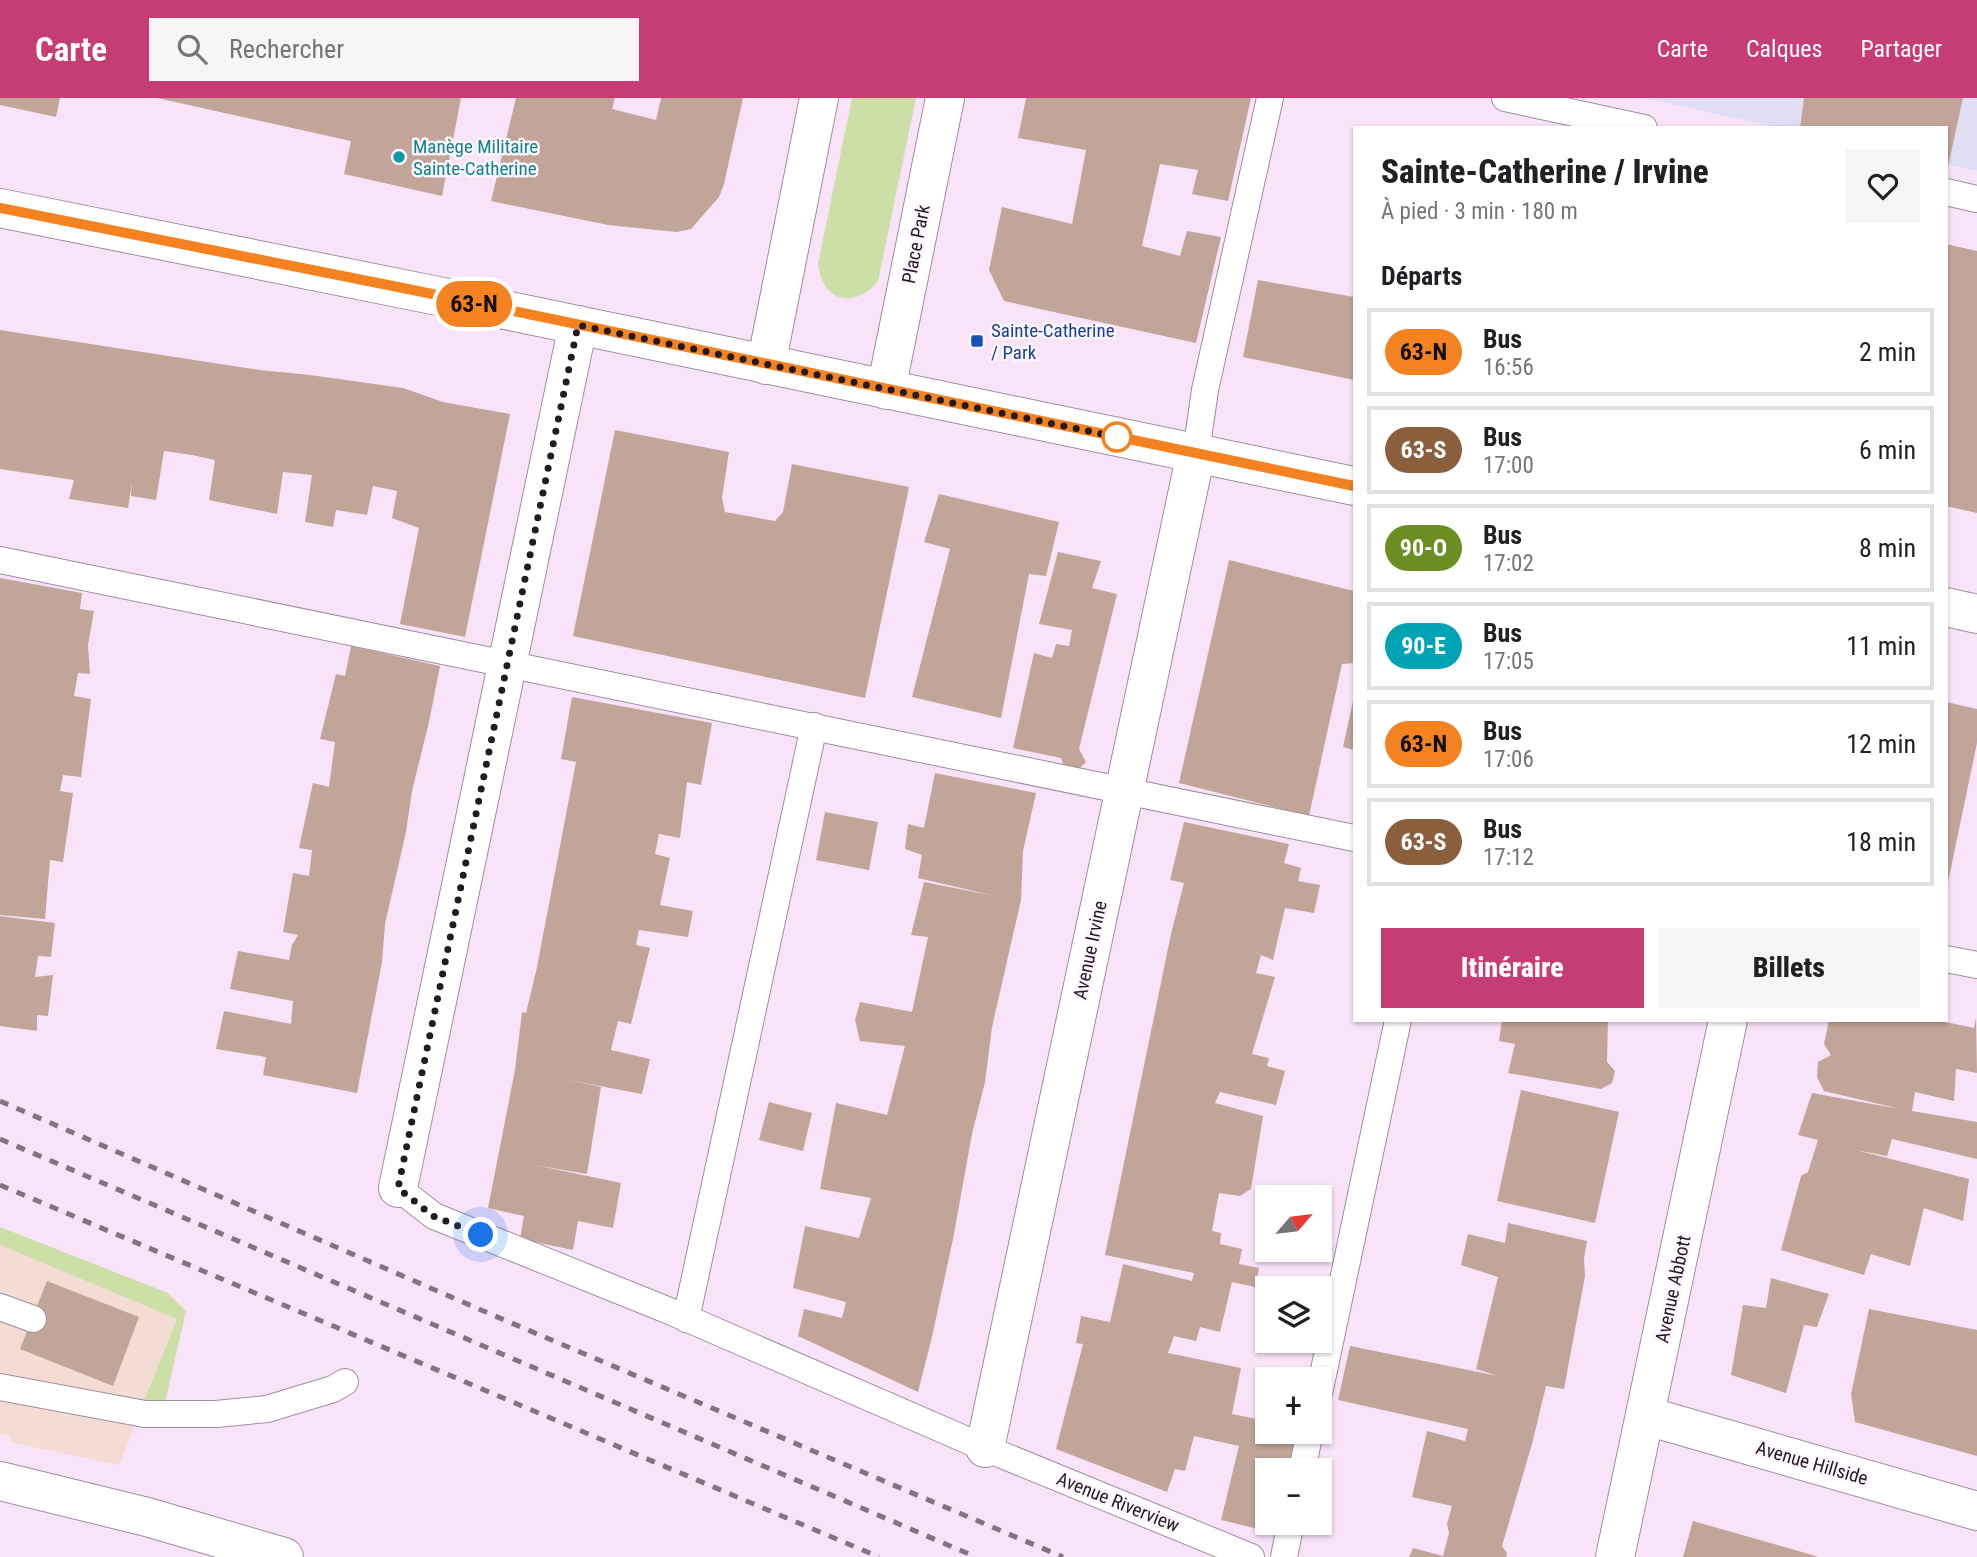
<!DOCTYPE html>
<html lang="fr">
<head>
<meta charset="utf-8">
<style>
	:root { --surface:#fff; --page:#f6f6f6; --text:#202124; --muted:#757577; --line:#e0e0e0; --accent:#c63c75 }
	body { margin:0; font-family:"Roboto Condensed",sans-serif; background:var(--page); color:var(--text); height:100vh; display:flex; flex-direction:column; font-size:26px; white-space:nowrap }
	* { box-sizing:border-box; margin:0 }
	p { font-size:23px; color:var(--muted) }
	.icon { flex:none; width:38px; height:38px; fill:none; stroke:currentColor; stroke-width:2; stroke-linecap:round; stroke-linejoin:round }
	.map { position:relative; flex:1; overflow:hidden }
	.details { position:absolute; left:1353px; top:28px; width:595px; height:896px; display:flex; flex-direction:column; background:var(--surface); border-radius:0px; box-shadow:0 2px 5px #0004 }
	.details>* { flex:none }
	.badge { padding:0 14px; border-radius:23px; font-size:24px; line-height:46px }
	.needle { width:46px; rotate:62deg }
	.buttons { position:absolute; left:1255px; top:1087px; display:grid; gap:14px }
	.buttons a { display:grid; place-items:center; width:77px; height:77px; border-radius:0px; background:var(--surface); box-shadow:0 2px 5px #0004; font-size:35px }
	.you { position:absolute; width:35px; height:35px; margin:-18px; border:5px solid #fff; border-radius:50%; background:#1a73e8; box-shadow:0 0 0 10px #1a73e833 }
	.map>.badge { position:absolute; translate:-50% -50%; box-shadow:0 0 0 4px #fff }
	h2 { padding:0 28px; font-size:26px; line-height:63px }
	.round { display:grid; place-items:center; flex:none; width:74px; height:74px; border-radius:0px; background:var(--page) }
	.head { display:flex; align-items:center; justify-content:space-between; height:119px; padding:0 28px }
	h1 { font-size:33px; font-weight:800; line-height:52px }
	.button { display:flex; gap:14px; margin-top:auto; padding:14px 28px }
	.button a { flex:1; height:80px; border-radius:0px; background:var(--accent); color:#fff; font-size:28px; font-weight:800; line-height:80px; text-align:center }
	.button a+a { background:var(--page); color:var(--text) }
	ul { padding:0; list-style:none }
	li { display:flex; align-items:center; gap:21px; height:88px; margin:0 14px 10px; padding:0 14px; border:4px solid var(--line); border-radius:0px }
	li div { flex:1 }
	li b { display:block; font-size:26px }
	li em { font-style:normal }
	li .badge { min-width:77px; font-weight:700; text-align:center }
	header { display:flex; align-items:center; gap:42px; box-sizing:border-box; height:98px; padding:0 35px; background:var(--accent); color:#fff }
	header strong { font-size:33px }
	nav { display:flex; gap:38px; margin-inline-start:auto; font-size:24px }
	.search { width:490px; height:63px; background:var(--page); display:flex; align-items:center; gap:18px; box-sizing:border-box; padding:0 24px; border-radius:0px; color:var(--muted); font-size:26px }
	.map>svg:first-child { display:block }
	.industrial { fill:#f4dbd3 }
	.education { fill:#e0def4 }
	.green { fill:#ccdfa7 }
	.building { fill:#c2a599 }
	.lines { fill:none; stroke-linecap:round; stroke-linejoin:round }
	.service-casing { stroke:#a08ca1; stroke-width:28 }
	.minor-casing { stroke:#a08ca1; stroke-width:40 }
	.secondary-casing { stroke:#a08ca1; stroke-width:40 }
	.trunk-casing { stroke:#a08ca1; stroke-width:40 }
	.service { stroke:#fff; stroke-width:26 }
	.minor { stroke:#fff; stroke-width:38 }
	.secondary { stroke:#fff; stroke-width:38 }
	.trunk { stroke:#fff; stroke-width:38 }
	.rail { stroke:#817381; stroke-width:5; stroke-dasharray:9 9; stroke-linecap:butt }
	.line-casing { stroke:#fff; stroke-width:16 }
	.line { stroke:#f58220; stroke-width:10 }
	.walk { stroke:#231b23; stroke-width:7; stroke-dasharray:0 12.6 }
	.culture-dot { fill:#0f9aa8; stroke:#fef5fe; stroke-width:2.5 }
	.transit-dot { fill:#1a4fb4; stroke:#fef5fe; stroke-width:2.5 }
	.stop-dot { fill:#fff; stroke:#f58220; stroke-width:3.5 }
	.labels { text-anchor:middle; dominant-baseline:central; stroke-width:5; stroke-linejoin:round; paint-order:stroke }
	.culture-label { font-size:19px; fill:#0d838f; stroke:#fef5fe; text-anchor:start }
	.street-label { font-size:19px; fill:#231b23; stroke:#fef5fe }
	.transit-label { font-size:19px; fill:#164399; stroke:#fef5fe; text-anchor:start }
</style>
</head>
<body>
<header>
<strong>Carte</strong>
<div class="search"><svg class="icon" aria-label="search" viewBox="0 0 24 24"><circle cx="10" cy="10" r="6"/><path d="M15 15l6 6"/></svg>Rechercher</div>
<nav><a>Carte</a><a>Calques</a><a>Partager</a></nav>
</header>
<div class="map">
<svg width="1977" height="1459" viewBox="0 0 1977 1459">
	<rect width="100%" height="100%" fill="#f9e3f9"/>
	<path class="industrial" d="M0,1147L177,1221L119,1367L10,1344L11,1339L0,1336Z"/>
	<path class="education" d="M1644,0H1977V73L1946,66V30H1780Z"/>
	<path class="green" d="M852,0H916L878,183C854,212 823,204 818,166Z
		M0,1129L168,1195L186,1213L165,1304L144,1303L177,1221L0,1147Z"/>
	<path class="building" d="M0,0H60L56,19L0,7Z
		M157,0H461L442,98L344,76L351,43Z
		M516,0H615L612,11L656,22L661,0H743L724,86L719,99L691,131L677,134L608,127L491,103Z
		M1026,0H1251L1228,103L1192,96L1198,72L1160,66L1142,148L1180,158L1187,133L1221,139L1196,245L1004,203L989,172L1002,109L1072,126L1086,52L1018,40Z
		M1804,0H1963L1947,73L1946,30H1800Z
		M1946,146L1977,153V415L1946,408Z
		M1258,182L1354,199V282L1243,259Z
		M0,232L260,272L310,277L403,290L443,304L510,316L465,539L400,526L419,430L392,420L397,393L373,388L367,417L336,412L333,429L305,424L312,377L283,374L277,416L209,402L215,362L192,357L164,353L156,402L131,398L132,384L128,410L69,401L74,382L0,371Z
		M615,332L729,354L722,400L725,414L775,423L783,414L792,366L909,389L865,600L573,538Z
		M939,396L1059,424L1046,478L1029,476L1001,620L912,599L950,451L924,444Z
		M1058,454L1101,463L1092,490L1117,496L1079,651L1086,664L1076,674L1064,669L1061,660L1013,650L1034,555L1052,560L1056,546L1069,548L1072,532L1039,526Z
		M1229,462L1354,493V565L1342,566L1309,718L1179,685Z
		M0,480L82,495L80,511L94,513L88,547L90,576L78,575L74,598L91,601L81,679L63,677L60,693L73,695L63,764L50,762L45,821L0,817Z
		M351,548L440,568L429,624L412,693L406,734L385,826L382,864L357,995L263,977L266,959L216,951L224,913L291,926L293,903L230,891L238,853L289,862L292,847L298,837L283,834L293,775L309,778L312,752L299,750L313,685L329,689L335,644L320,641L336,576L345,578Z
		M572,599L712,625L701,687L687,684L680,740L659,736L655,756L670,760L660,807L693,813L688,839L639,832L636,847L650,850L631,926L618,923L611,952L650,961L642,996L568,982L601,989L587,1076L535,1067L621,1085L613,1130L578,1123L573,1152L520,1141L524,1118L488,1110L515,972L522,914L526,915L537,869L576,664L561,661Z
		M1353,603H1354V652L1343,649Z
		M1946,604L1977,611V645L1947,789Z
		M935,675L1036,695L1023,753L1021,802L992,929L985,984L972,1036L953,1141L932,1239L918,1294L798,1238L804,1211L842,1220L846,1204L793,1190L805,1128L859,1140L871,1100L820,1091L836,1005L887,1017L905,948L860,943L855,922L860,904L912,914L928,839L911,837L924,784L995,798L918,780L922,757L905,751L908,726L924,730Z
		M825,714L878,724L869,772L816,762Z
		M1184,724L1289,746L1284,765L1301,770L1298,783L1320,787L1314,815L1285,810L1273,862L1261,857L1256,875L1275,879L1252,956L1269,960L1267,968L1285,973L1276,1007L1220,994L1215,1005L1263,1018L1251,1091L1240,1098L1219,1095L1212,1133L1221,1135L1220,1146L1242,1151L1239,1166L1259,1170L1255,1189L1232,1184L1220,1234L1200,1229L1196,1243L1174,1238L1168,1255L1241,1270L1232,1316L1267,1323V1334H1299L1290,1372H1267V1424H1277L1275,1435L1221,1422L1239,1348L1194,1338L1185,1373L1175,1371L1167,1394L1056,1351L1083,1246L1076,1245L1081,1218L1110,1224L1123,1166L1192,1183L1194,1175L1105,1157L1171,836L1184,785L1170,782Z
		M0,818L55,825L51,859L38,858L35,879L53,877L48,918L37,917V933L0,928Z
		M1976,920L1977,975L1956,971L1954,1003L1915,994L1912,1013L1977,1024V1061L1892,1041L1887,1058L1856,1052L1969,1081L1963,1123L1924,1110L1910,1168L1871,1156L1864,1177L1781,1152L1801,1078L1808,1074L1818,1042L1798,1037L1812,995L1900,1011L1824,993L1817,979L1818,964L1831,957L1824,946L1829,922H1936L1974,930Z
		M1502,922H1608L1607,964L1615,973L1612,985L1601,991L1508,975L1515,946L1499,943Z
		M1521,992L1619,1014L1595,1125L1497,1103Z
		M769,1004L812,1015L803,1053L759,1042Z
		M1508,1125L1587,1143L1584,1160L1585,1178L1564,1291L1546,1288L1532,1346L1502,1448L1507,1455L1506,1459H1409L1413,1450L1443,1458L1449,1435L1447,1426L1452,1408L1412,1399L1427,1333L1465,1343L1468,1331L1338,1302L1350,1248L1498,1278L1476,1271L1498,1179L1461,1167L1468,1136L1505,1145Z
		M1771,1180L1829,1196L1817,1229L1804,1227L1786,1295L1731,1277L1743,1207L1766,1210Z
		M47,1183L139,1219L113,1288L20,1251Z
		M1869,1211L1977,1232V1358L1855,1324L1851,1296Z
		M1693,1423L1802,1454L1818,1459H1683Z"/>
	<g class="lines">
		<g class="service-casing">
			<path id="service" d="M1505,0L1644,30
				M1946,94L1977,101
				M1196,355L1205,292L1270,0
				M0,462L1354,740
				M1946,861L1977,867
				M398,1090L434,1118L672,1214L985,1350L1251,1459
				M0,1209L33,1221
				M686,1221L814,628
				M0,1289L145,1316H216L267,1311L333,1291L345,1284
				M1320,1291L1398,922
				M1302,1372L1310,1334
				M1284,1459L1291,1424"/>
		</g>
		<g class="minor-casing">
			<path id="minor" d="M766,267L819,0
				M886,292L945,0
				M398,1090L578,227
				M1647,1318L1977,1413
				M985,1350L1196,355
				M1615,1459L1728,922"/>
		</g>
		<g class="secondary-casing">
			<path id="secondary" d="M0,110L433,197L1354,388
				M1946,509L1977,516"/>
		</g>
		<g class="trunk-casing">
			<path id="trunk" d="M0,1383L147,1419L284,1459"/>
		</g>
		<use href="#service" class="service"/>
		<use href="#minor" class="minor"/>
		<use href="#secondary" class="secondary"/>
		<use href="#trunk" class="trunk"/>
		<path class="rail" d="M0,1003L488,1215L1063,1459
			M0,1041L976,1459
			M0,1087L879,1459"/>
	</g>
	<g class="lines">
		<g class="line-casing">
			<path id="line" d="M0,110L408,191L1354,388"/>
		</g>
		<use href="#line" class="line"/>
		<path class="walk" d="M481,1137L433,1118L398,1090L578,227L1117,339"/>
	</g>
	<circle class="culture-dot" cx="399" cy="59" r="7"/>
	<rect class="transit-dot" x="970" y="236" width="14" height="14" rx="3.5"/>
	<circle class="stop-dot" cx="1117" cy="339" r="14"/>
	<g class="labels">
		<g class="culture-label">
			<text x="413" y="48">Manège Militaire<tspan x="413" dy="22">Sainte-Catherine</tspan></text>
		</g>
		<g class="street-label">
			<text transform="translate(916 146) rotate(-79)">Place Park</text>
			<text transform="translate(1090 852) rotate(-78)">Avenue Irvine</text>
			<text transform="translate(1673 1191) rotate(-78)">Avenue Abbott</text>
			<text transform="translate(1812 1365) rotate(16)">Avenue Hillside</text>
			<text transform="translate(1118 1404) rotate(22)">Avenue Riverview</text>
		</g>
		<g class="transit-label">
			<text x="991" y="232">Sainte-Catherine<tspan x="991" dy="22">/ Park</tspan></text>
		</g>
	</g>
</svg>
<div class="buttons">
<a><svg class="needle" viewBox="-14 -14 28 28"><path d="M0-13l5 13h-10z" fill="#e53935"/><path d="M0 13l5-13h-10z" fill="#757577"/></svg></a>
<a><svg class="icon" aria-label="layers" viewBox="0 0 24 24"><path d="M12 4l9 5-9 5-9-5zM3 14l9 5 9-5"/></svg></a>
<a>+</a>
<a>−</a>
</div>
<div class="you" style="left:481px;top:1137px"></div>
<b class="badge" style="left:474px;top:206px;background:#f58220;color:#111">63-N</b>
<section class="details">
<div class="head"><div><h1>Sainte-Catherine / Irvine</h1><p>À pied · 3 min · 180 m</p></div><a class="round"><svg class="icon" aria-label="heart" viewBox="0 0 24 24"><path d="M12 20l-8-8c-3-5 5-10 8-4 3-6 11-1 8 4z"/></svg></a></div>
<h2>Départs</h2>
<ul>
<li><span class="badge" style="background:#f58220;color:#111">63-N</span><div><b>Bus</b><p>16:56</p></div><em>2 min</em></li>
<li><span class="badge" style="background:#8b5e3c;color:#fff">63-S</span><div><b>Bus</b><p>17:00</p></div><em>6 min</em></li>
<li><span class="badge" style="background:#6b8e23;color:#fff">90-O</span><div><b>Bus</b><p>17:02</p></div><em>8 min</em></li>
<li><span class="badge" style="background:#00a3b4;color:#fff">90-E</span><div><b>Bus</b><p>17:05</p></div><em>11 min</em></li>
<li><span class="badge" style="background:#f58220;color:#111">63-N</span><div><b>Bus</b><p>17:06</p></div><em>12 min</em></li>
<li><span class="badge" style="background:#8b5e3c;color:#fff">63-S</span><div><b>Bus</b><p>17:12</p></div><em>18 min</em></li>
</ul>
<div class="button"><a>Itinéraire</a><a>Billets</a></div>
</section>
</div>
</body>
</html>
